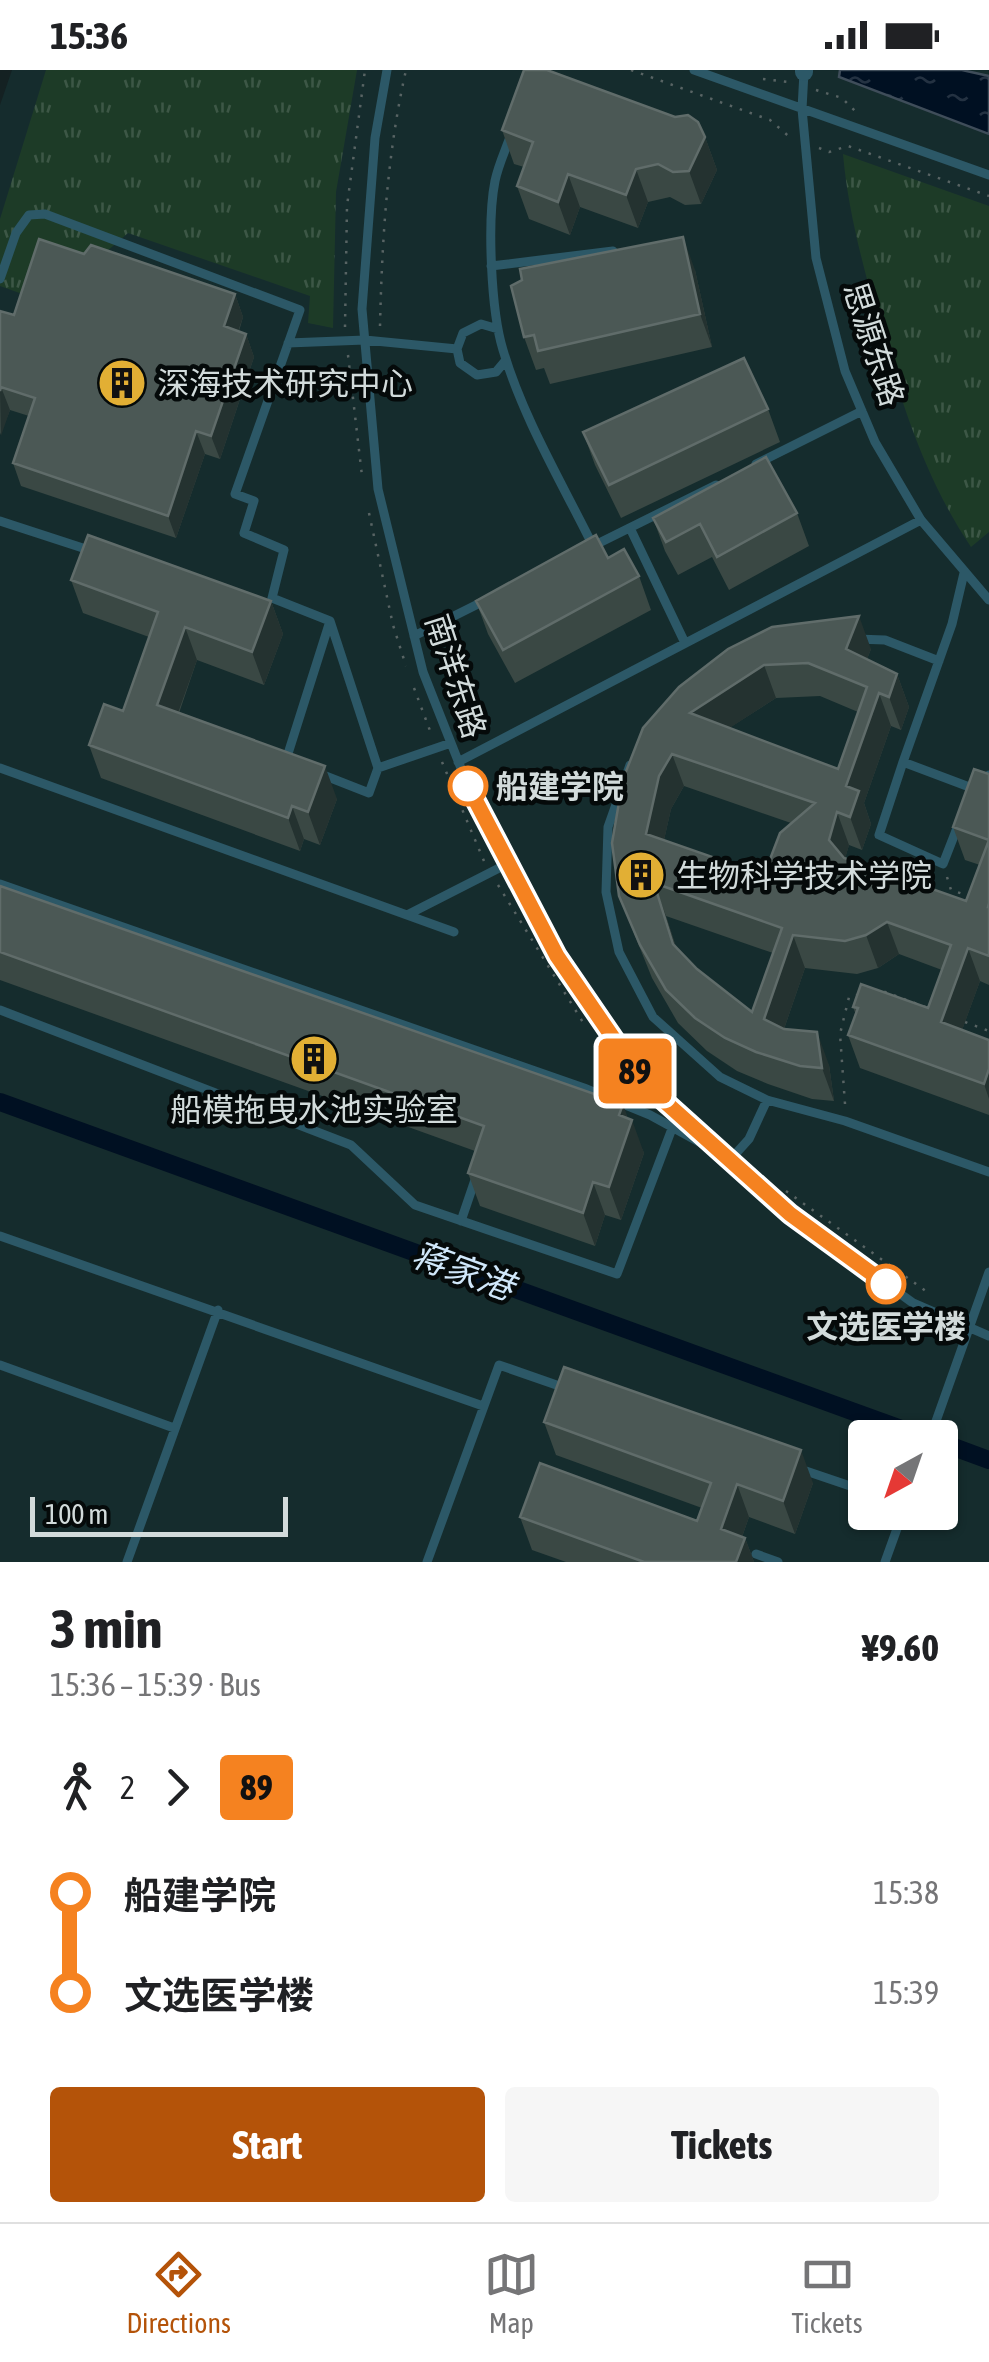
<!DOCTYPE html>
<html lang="en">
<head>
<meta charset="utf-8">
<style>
	:root { --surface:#fff; --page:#f6f6f6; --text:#202124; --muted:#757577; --line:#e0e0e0; --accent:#b45309 }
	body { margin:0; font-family:"Asap Condensed","Noto Sans SC",sans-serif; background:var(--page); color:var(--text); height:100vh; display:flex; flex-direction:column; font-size:38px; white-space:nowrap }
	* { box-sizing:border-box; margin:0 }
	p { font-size:32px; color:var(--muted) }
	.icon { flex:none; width:55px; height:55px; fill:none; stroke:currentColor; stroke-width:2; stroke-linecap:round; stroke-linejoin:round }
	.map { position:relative; height:1492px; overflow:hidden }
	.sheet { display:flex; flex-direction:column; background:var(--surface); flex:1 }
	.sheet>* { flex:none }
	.badge { padding:0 20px; border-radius:8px; font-size:35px; line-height:65px }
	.needle { width:65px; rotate:220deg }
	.tools { position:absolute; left:848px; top:1350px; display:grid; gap:20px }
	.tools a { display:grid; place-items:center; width:110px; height:110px; border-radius:10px; background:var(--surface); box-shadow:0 2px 8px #0004; font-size:50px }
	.scale { position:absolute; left:30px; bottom:25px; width:258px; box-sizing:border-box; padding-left:10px; border:5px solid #d2dbdb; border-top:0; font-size:28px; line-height:35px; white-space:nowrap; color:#d2dbdb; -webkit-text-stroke:8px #050a0a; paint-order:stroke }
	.map>.badge { position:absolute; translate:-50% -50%; box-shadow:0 0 0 5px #fff }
	.legs { display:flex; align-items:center; gap:15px; height:110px; padding:0 50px; font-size:32px }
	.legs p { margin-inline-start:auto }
	.summary { display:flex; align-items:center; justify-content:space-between; height:170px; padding:0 50px }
	h1 { font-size:55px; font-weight:700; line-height:75px }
	.action { display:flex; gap:20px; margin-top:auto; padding:20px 50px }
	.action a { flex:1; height:115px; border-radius:10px; background:var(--accent); color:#fff; font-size:40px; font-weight:700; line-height:115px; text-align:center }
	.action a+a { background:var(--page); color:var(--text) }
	ul { padding:0 50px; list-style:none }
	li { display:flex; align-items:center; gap:35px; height:100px; font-size:38px }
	li i { display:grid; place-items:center; width:15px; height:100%; margin:0 12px; background:currentColor }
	li i::after { content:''; width:25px; height:25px; margin:-12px; border:8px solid; border-radius:50%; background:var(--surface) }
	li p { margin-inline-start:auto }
	li:first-child i { background:linear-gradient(#0000 50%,currentColor 0) }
	li:last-child i { background:linear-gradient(currentColor 50%,#0000 0) }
	.status { display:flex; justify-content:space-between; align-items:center; height:70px; padding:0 50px; background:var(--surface); direction:ltr }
	.status svg { height:28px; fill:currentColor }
	.tabs { display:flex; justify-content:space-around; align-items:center; height:140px; border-top:2px solid var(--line); background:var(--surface); font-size:28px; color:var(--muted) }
	.tabs a { display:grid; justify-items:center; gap:5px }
	.tabs .on { color:var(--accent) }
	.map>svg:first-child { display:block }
	.built { fill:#152c2d; fill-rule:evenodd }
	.grass { fill:url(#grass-tufts) }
	.water { fill:url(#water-ripples); stroke:#3f4d5a; stroke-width:2.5 }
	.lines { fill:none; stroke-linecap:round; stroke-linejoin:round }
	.canal { stroke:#001022; stroke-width:18 }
	.path { stroke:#586464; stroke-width:2.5; stroke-dasharray:2.5 8; stroke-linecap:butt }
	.lane { stroke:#2c5867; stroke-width:9 }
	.street { stroke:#2c5867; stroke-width:18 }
	.wall { fill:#3a4844; fill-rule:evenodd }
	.shaded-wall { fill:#243230 }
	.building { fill:#4b5855; stroke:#606c6a; stroke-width:2.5; fill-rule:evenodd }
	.line-1-casing { stroke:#fff; stroke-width:22 }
	.line-1 { stroke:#f58220; stroke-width:15 }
	.stop-1-dot { fill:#fff; stroke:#f58220; stroke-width:5 }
	.labels { text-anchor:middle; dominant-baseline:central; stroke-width:9; stroke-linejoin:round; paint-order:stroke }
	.street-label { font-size:32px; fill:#d2dbdb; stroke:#050a0a }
	.poi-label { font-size:32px; fill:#d2dbdb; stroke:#050a0a; text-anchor:start }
	.stop-label { font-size:32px; font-weight:bold; fill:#d2dbdb; stroke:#050a0a; text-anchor:start }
	.water-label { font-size:35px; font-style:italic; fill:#d0e7fa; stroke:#050a0a }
</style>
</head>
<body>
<div class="status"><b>15:36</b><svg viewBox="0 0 49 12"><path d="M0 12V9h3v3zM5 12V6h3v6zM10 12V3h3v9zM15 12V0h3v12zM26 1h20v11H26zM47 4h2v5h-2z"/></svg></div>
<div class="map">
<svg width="989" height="1492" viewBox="0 0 989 1492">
	<defs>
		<pattern id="grass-tufts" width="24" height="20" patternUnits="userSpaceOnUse" patternTransform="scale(2.5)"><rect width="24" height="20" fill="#1d3b27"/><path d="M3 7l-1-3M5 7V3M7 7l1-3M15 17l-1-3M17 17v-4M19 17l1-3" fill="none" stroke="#3d5746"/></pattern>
		<pattern id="water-ripples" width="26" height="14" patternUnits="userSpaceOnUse" patternTransform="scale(2.5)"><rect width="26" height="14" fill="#001022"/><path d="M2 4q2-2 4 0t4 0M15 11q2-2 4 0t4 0" fill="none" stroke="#243242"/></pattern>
	</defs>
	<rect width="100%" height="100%" fill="#142122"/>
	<path class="built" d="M12,0H989V1492H0V35ZM865,1368H940V1442H865Z"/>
	<path class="grass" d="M46,0H357L336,122L333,258L308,253L310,226L128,163L98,189L28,226L0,216V149Z
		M843,84L989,136V462L971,477C924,407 901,331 878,250C863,195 848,141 843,84Z"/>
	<path class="water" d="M840,0H962L989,6V64L839,7Z"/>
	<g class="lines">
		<path class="canal" d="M0,1032L926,1368
			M940,1372L989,1390"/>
		<path class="path" d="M631,0L770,50L793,70
			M763,9L789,12
			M816,20L842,28L856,42
			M819,78L829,82L848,76L989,126
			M380,256C382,171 387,84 406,0
			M345,257L347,136L365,0
			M348,285L362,406
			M369,443L393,555L406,596
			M414,618L432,666
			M442,692L484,791
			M478,700L487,720
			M947,807L951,820L969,826
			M498,815L584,954L586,953
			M874,921L880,920L928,938
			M965,952L989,961
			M845,1034L840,964L849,927L857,925
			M786,1121L930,1224"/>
		<path class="lane" d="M387,0L375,68L362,239L378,419L423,602L468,716L557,886L644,1013L790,1144L913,1233L989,1266
			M694,0L989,105
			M804,2L802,39L816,188L845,301L875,372L921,450L989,530
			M510,67C505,81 498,96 495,111C487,151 491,241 503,280C523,348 562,413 593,476
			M491,196L613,181
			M0,209L16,163L29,145L45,144L300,240L235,424L254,431L244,463L284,480L272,528L330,551L378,698L451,673
			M498,259L481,254L463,263L457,279L460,293L477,305L496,302L506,290
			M288,273L365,270L457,279
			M756,394L862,341
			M0,451L92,481
			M630,458L685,573
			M591,477L716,415
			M964,503L952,554L903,692L972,718L989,705
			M414,566L488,529
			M856,569L885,570L939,591
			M290,691L286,690L330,551
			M458,692L921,450
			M903,692L879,765L943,794L959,753
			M630,695L608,757L606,822L619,882L653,947L720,1007L767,1030L845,1051L989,1102
			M0,698L454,862
			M318,703L369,723L378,698
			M0,814L584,1018L650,1045L712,1079
			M407,845L509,793
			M0,940L351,1075L415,1135L617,1204L673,1056
			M725,1087L730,1090L749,1069L767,1030
			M461,1151L476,1107
			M0,1166L483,1336
			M0,1295L174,1358
			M930,1368L989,1202
			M800,1399L865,1421
			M756,1484L778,1492
			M127,1492L218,1240
			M427,1492L499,1295L568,1319
			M885,1492L903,1442"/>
		<path class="street" d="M804,2V0"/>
	</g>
	<path class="wall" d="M502,60L705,67L717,100L701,134L685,135L670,127L648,132L638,158L580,137L570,165L529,149L517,116L524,97L514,94Z
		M84,184L235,224L243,247L239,261L246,264L254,287L220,389L205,384L176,468L21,416L13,393L29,346L10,340L0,365V241L14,245Z
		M695,200L712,277L550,314L544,298L536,300L524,267Z
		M768,339L780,372L621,448L595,395L583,362Z
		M797,443L809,476L729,520L712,487L678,505L665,481L653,448Z
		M608,488L639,506L651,540L515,613L488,564L476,531Z
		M71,510L271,531L283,564L264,615L197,590L179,643L337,729L320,775L304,769L300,781L101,708L89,675L123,641L149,567L83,543Z
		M728,579H871L867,589L897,604L909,637L901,660L891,656L864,733L871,754L862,780L849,775L845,788L966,831L980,795L965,790L953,757L989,704V915L980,911L962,960L989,970V1045L860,998L848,965L856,945L853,937L928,938L942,900L899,884L878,898L857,904L805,898L784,959L829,995L834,1031L812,1029L768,1014L737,1001L707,981L678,953L652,908L619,826L612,773ZM820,626L858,642L838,699L729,658L776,628ZM684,716L791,753L764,805L664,770L671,739ZM666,846L773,883L752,942L697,899L676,877Z
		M0,816L628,1049L644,1083L621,1150L605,1145L595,1176L480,1136L468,1103L475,1081L0,910Z
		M544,1352L813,1413L795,1464L749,1447L742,1467L745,1468L754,1492H566L532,1480L520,1447L697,1451L702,1438L556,1385Z"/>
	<path class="shaded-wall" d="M705,67L717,100L701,134L689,101Z
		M636,99L648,132L638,158L626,125Z
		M568,104L580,137L570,165L558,132Z
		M683,167L695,200L712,277L700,244Z
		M235,224L243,247L232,279L224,256Z
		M246,264L254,287L220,389L211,366Z
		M1,317L10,340L1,366L0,321Z
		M196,361L205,384L176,468L168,446Z
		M271,531L283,564L264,615L252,582Z
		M859,546L871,579L858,612L846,579Z
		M185,557L197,590L169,668L157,635Z
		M764,595L776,628L702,676L690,643Z
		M897,604L909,637L901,660L889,627Z
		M879,623L891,656L864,733L871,754L862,780L850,747L846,716Z
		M672,684L684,716L671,739L658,797L646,764L659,706Z
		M325,696L337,729L320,775L308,742Z
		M292,736L304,769L300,781L288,748Z
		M837,742L849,775L841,803L829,770Z
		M654,813L666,846L685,907L673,874Z
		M887,852L899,884L878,898L866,865Z
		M793,865L805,898L776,982L764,949Z
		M968,878L980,911L953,985L941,952Z
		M817,962L829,995L834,1031L822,998Z
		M989,999V1029L984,1014Z
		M623,1034L630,1054L632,1050L644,1083L621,1150L609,1117L619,1045Z
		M593,1112L605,1145L595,1176L583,1143Z
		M801,1380L813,1413L795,1464L783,1431Z
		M737,1414L749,1447L733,1492L721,1459Z
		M745,1468L754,1492H736Z"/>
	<path class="building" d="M524,0H547L675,47L688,45L698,52L705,67L689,101L673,102L658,94L636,99L626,125L568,104L558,132L517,116L533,72L502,60Z
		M683,167L700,244L538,281L534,265L524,267L511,216L522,210L520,199Z
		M39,169L84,184L91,175L235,224L224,256L246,264L211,366L196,361L168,446L13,393L35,328L1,317L0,321V241L14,245Z
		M744,288L768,339L609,415L583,362Z
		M766,387L797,443L717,487L700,454L666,472L653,448Z
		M88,465L271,531L252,582L185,557L157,635L325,696L308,742L292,736L288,748L89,675L104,634L123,641L158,542L71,510Z
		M596,465L608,488L624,479L639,506L503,580L476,531Z
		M859,546L846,579L897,604L889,627L879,623L846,716L859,721L850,747L837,742L829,770L844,788L966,831L989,770L953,757L974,699L989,704V833L988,837H989V886L968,878L941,952L989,970V999L984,1014L848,965L858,938L853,937L861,914L928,938L951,875L887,852L866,865L845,871L793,865L764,949L784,959L817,962L822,998L800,996L756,982L725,968L695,948L666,920L640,875L619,826L612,773L623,709L643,658L679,617L728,579L772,557ZM808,593L867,617L838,699L690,643L764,595ZM672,684L815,733L780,763L764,805L646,764L659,706ZM654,813L782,858L752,942L697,899L673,874Z
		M0,816L623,1034L619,1045L632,1050L609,1117L593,1112L583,1143L468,1103L484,1056L0,882Z
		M564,1297L801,1380L783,1431L737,1414L721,1459L745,1468L736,1492H644L520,1447L540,1393L697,1451L711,1413L544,1352Z"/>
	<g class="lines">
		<g class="line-1-casing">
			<path id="line-1" d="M468,716L557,886L644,1013L790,1144L886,1214"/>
		</g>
		<use href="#line-1" class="line-1"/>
	</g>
	<defs>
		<g id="building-disc" transform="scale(2.5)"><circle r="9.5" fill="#e2af34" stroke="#050a0a"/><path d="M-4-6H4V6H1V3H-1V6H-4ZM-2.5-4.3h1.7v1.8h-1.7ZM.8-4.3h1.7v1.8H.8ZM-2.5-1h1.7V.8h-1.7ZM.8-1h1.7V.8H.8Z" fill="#111"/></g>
	</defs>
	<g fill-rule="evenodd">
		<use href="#building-disc" x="122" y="313"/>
		<use href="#building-disc" x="641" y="805"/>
		<use href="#building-disc" x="314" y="989"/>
	</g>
	<g class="stop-1-dot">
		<circle cx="468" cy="716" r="18"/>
		<circle cx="886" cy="1214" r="18"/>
	</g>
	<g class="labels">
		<g class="street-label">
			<text transform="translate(874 274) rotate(72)">思源东路</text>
			<text transform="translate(456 606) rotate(72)">南洋东路</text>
		</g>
		<g class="poi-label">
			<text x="157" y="313">深海技术研究中心</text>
			<text x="676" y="805">生物科学技术学院</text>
			<text x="314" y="1039" text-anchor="middle">船模拖曳水池实验室</text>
		</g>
		<g class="stop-label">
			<text x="496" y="716">船建学院</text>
			<text x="886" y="1256" text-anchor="middle">文选医学楼</text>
		</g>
		<g class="water-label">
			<text transform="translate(463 1200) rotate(20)">蒋家港</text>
		</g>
	</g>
</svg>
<div class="tools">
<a><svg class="needle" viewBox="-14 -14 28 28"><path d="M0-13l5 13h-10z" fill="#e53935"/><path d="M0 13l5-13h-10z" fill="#757577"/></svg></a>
</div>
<div class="scale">100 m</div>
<b class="badge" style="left:635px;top:1001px;background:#f58220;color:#111">89</b>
</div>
<section class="sheet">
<div class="summary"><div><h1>3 min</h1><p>15:36 – 15:39 · Bus</p></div><b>¥9.60</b></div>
<div class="legs"><svg class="icon" aria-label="walk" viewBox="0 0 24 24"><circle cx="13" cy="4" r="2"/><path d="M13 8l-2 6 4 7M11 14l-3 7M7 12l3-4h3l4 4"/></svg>2<svg class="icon" aria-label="forward" viewBox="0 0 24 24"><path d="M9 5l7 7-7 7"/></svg><b class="badge" style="background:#f58220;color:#111">89</b></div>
<ul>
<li><i style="color:#f58220"></i><b>船建学院</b><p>15:38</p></li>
<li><i style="color:#f58220"></i><b>文选医学楼</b><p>15:39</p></li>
</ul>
<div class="action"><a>Start</a><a>Tickets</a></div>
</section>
<nav class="tabs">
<a class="on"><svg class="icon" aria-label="directions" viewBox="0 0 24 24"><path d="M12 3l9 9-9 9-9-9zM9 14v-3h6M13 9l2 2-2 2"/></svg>Directions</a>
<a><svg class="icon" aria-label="map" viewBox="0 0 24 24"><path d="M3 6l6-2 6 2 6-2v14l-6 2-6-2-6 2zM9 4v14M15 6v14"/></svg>Map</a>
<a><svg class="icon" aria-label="tickets" viewBox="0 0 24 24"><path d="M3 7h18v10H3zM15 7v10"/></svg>Tickets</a>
</nav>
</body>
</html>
